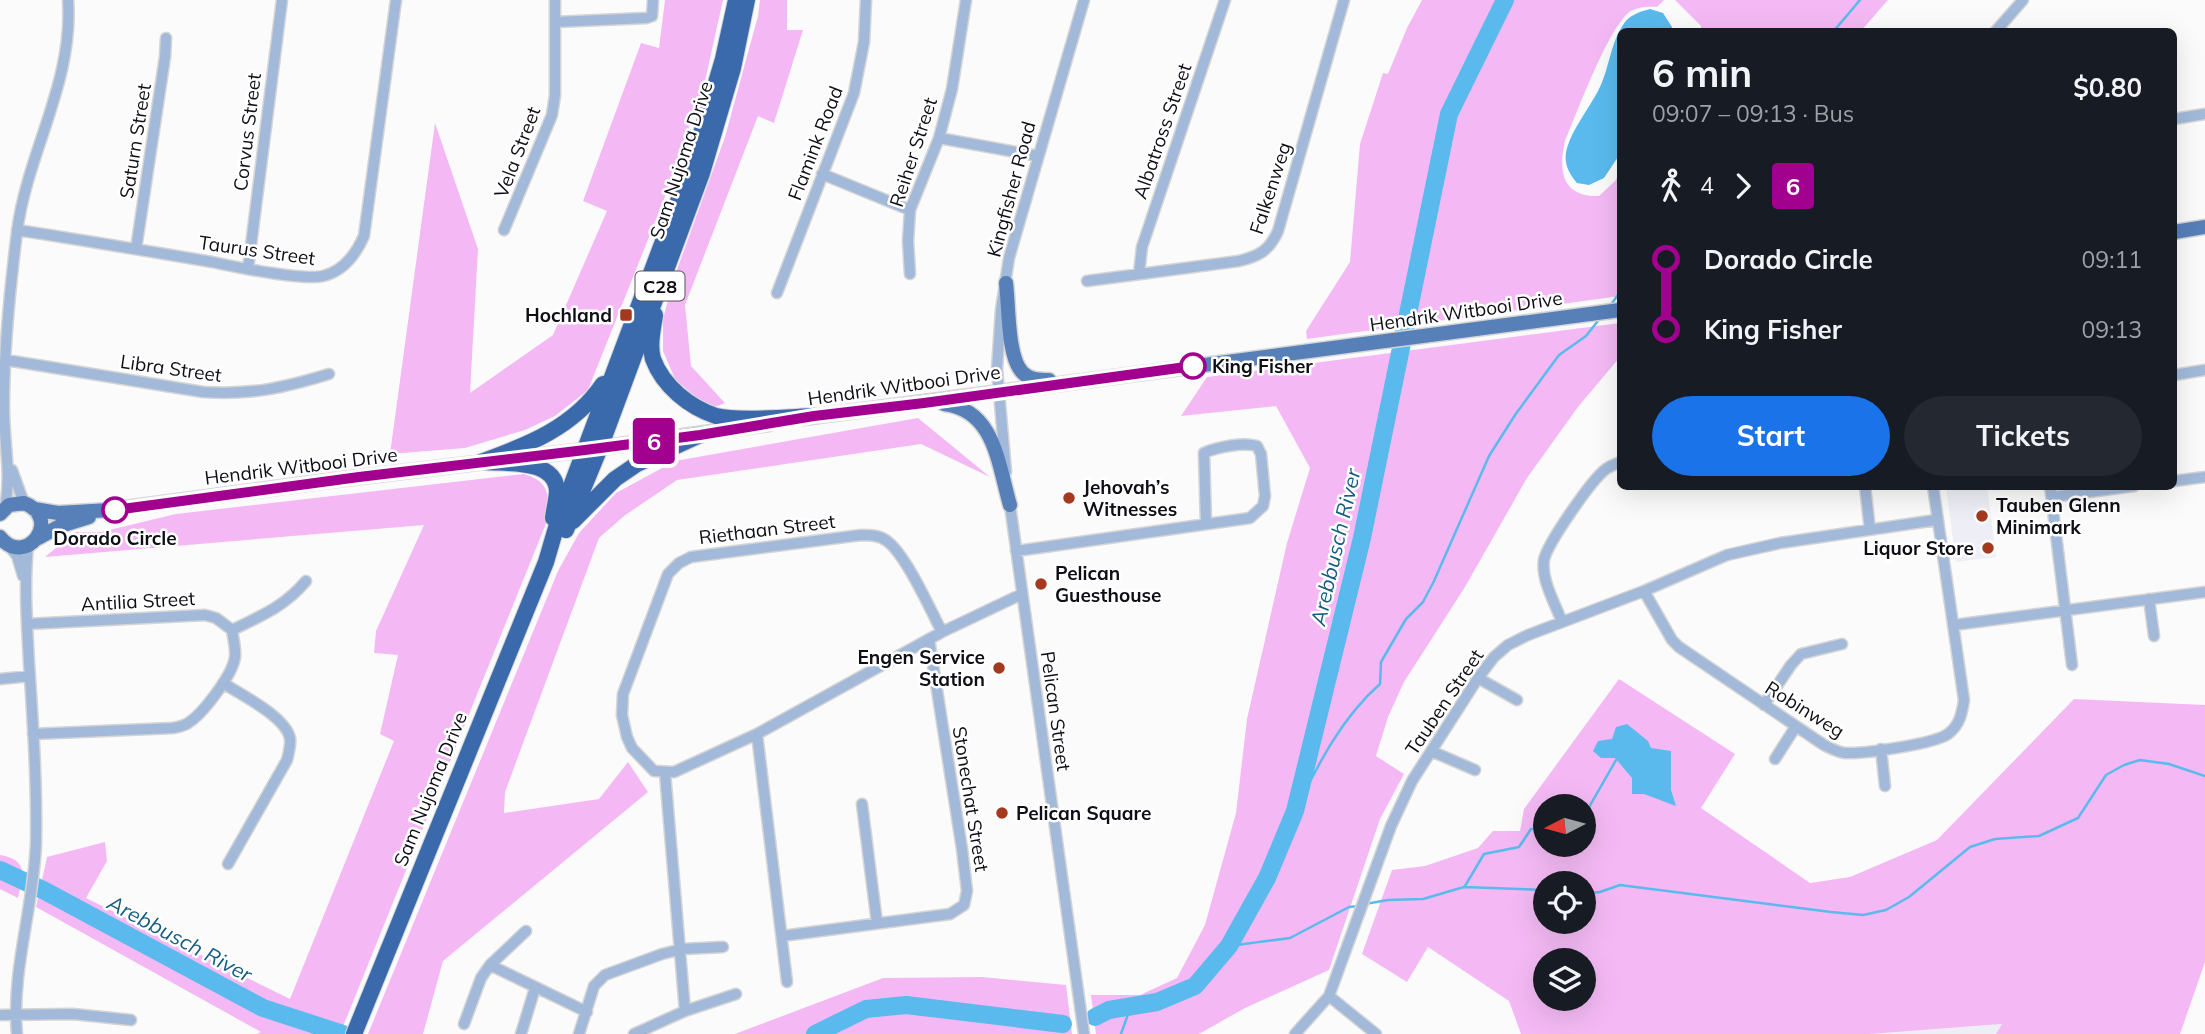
<!DOCTYPE html>
<html lang="en">
<head>
<meta charset="utf-8">
<style>
	:root { --surface:#171b24; --page:#242831; --text:#f1f3f6; --muted:#9ea1a6; --accent:#1a73e8 }
	body { margin:0; font-family:Mulish,sans-serif; background:var(--page); color:var(--text); height:100vh; display:flex; flex-direction:column; font-size:26px; white-space:nowrap }
	* { box-sizing:border-box; margin:0 }
	p { font-size:23px; color:var(--muted) }
	.icon { flex:none; width:38px; height:38px; fill:none; stroke:currentColor; stroke-width:2; stroke-linecap:round; stroke-linejoin:round }
	.map { position:relative; flex:1; overflow:hidden }
	.sheet { position:absolute; left:1617px; top:28px; width:560px; height:462px; display:flex; flex-direction:column; background:var(--surface); border-radius:10px; box-shadow:0 7px 28px #0002 }
	.sheet>* { flex:none }
	.badge { padding:0 14px; border-radius:5px; font-size:24px; line-height:46px }
	.needle { width:46px; rotate:264deg }
	.tools { position:absolute; left:1533px; top:794px; display:grid; gap:14px }
	.tools a { display:grid; place-items:center; width:63px; height:63px; border-radius:50%; background:var(--surface); box-shadow:0 7px 28px #0002; font-size:35px }
	.map>.badge { position:absolute; translate:-50% -50%; box-shadow:0 0 0 4px #fff }
	.legs { display:flex; align-items:center; gap:10px; height:77px; padding:0 35px; font-size:23px }
	.legs p { margin-inline-start:auto }
	.head { display:flex; align-items:center; justify-content:space-between; height:119px; padding:0 35px }
	h1 { font-size:38px; font-weight:700; line-height:52px }
	.button { display:flex; gap:14px; margin-top:auto; padding:14px 35px }
	.button a { flex:1; height:80px; border-radius:42px; background:var(--accent); color:#fff; font-size:28px; font-weight:700; line-height:80px; text-align:center }
	.button a+a { background:var(--page); color:var(--text) }
	ul { padding:0 35px; list-style:none }
	li { display:flex; align-items:center; gap:24px; height:70px; font-size:26px }
	li i { display:grid; place-items:center; width:10px; height:100%; margin:0 9px; background:currentColor }
	li i::after { content:''; width:18px; height:18px; margin:-9px; border:5px solid; border-radius:50%; background:var(--surface) }
	li p { margin-inline-start:auto }
	li:first-child i { background:linear-gradient(#0000 50%,currentColor 0) }
	li:last-child i { background:linear-gradient(currentColor 50%,#0000 0) }
	.map>svg:first-child { display:block }
	.built { fill:#eeeff6 }
	.green { fill:#f4b9f4; fill-rule:evenodd }
	.water { fill:#5abaed }
	.lines { fill:none; stroke-linecap:round; stroke-linejoin:round }
	.stream { stroke:#5abaed; stroke-width:2.5 }
	.river { stroke:#5abaed; stroke-width:18 }
	.minor-casing { stroke:#d5d5d6; stroke-width:13 }
	.major-casing { stroke:#d5d5d6; stroke-width:17 }
	.highway-casing { stroke:#d5d5d6; stroke-width:18 }
	.minor { stroke:#a2b9d9; stroke-width:10 }
	.major { stroke:#577fb8; stroke-width:14 }
	.highway { stroke:#3b6aac; stroke-width:16 }
	.line-1-casing { stroke:#fff; stroke-width:16 }
	.line-1 { stroke:#a2008e; stroke-width:10 }
	.poi-dot { fill:#a33a1f; stroke:#fff; stroke-width:2.5 }
	.stop-1-dot { fill:#fff; stroke:#a2008e; stroke-width:3.5 }
	.labels { text-anchor:middle; dominant-baseline:central; stroke-width:5; stroke-linejoin:round; paint-order:stroke }
	.shield { fill:#fff; stroke:#56565c; stroke-width:2 }
	.shield-label { font-size:18px; font-weight:bold; fill:#0d0e16 }
	.street-label { font-size:19px; fill:#0d0e16; stroke:#fff }
	.poi-label { font-size:19px; font-weight:bold; fill:#0d0e16; stroke:#fff; text-anchor:start }
	.stop-label { font-size:19px; font-weight:bold; fill:#0d0e16; stroke:#fff; text-anchor:start }
	.water-label { font-size:21px; font-style:italic; fill:#135e80; stroke:#fff }
</style>
</head>
<body>
<div class="map">
<svg width="2205" height="1034" viewBox="0 0 2205 1034">
	<rect width="100%" height="100%" fill="#fbfbfb"/>
	<path class="built" d="M1946,487H1987L1996,557L1956,562Z
		M2004,1024L1996,1034H1870Z"/>
	<path class="green" d="M665,0H723L705,81L663,202L588,390L555,416L525,430L465,448L390,454L435,123L478,249L470,393L553,335L607,211L583,201L641,43L659,48Z
		M760,0H787V30H803L774,123L758,116L685,305L691,366L725,403L715,407L694,396L675,379L663,351V319L674,278L725,137L758,16Z
		M1422,0H1664L1657,7C1650,6 1637,7 1631,11C1610,23 1576,115 1565,141C1558,171 1562,197 1599,196L1615,181L1620,172V296L1307,339L1306,331L1350,262L1360,144L1383,73L1388,74L1407,28Z
		M1675,0H1888L1861,31L1701,32V26Z
		M1620,323V357L1578,407L1527,478L1465,587L1404,682L1388,717L1376,756L1404,774L1380,819L1329,970L1245,1008L1199,1034H1096L1091,995H1140L1177,978L1205,925L1236,813L1247,719L1287,543L1310,468L1276,406L1181,416L1207,377Z
		M918,418L990,477L921,444L677,480L624,516L599,538L505,792L504,813L599,799L628,762L648,792L443,961L423,1034H368L558,571L579,533L616,493L675,461Z
		M524,474C551,482 549,496 547,521L340,1034H257L261,1032L36,907L47,857L105,842L107,861L86,898L290,999L394,741L380,734L398,655L374,653L376,631L424,525L45,557L75,532H101L176,514Z
		M1619,679L1735,754L1701,808L1810,883L1850,877L1937,840L2074,699L2205,705V962L2180,1034H1996L2002,1024L1870,1034H1521L1509,1001L1428,947L1407,982L1362,954L1392,870L1425,866L1478,848L1493,831H1520L1524,809ZM1545,807H1584V845H1545ZM1545,884H1584V922H1545ZM1545,961H1584V999H1545Z
		M0,855C29,860 23,875 18,898L0,889Z
		M982,977L1066,985L1072,1034H735L883,978Z"/>
	<path class="water" d="M1650,9L1663,13L1672,27V31L1620,32V154L1604,178L1589,185L1577,183C1568,172 1563,162 1567,148C1573,128 1588,110 1598,91C1609,71 1610,44 1623,25C1629,15 1639,12 1650,9Z
		M1627,724L1648,741L1651,748L1671,751V790L1676,806L1644,794H1632V778L1615,758H1601L1593,751L1598,741L1612,739L1616,727Z"/>
	<g class="lines">
		<path class="stream" d="M1833,32L1860,0
			M1610,306L1620,292
			M1295,811C1318,765 1341,718 1380,684L1381,662L1406,619L1423,602L1434,581L1489,456L1515,415L1559,355L1586,336L1601,317
			M1584,811L1588,809L1616,760
			M1465,886L1484,854L1519,847L1531,829L1545,828
			M1584,894L1600,892L1620,885L1831,912L1863,915L1886,910L1909,897L1970,847L1995,839L2039,836L2078,818L2106,775L2124,765L2140,760L2169,764L2205,776
			M1365,904L1388,900L1423,899L1464,887L1545,890
			M1229,946L1290,938L1349,907L1359,906
			M1121,1034L1131,1006"/>
		<path class="river" d="M0,870L45,891L263,1008L343,1034
			M1095,1017L1109,1010L1157,1002L1195,986L1229,946L1267,878L1295,811L1362,538L1449,114L1505,0
			M815,1034L866,1009L906,1005L1063,1024"/>
		<g class="minor-casing">
			<path id="minor" d="M555,22L646,18L652,16L653,0
				M1995,32L2023,0
				M2174,119L2205,114
				M939,138L1038,156
				M822,174L910,210
				M17,230C82,240 147,251 212,262C237,267 301,281 323,276C344,271 356,254 364,236L396,0
				M504,230L552,115L555,95V0
				M136,249L165,57L166,38
				M248,269L282,0
				M910,274L908,241L910,210L939,138L952,89L966,0
				M1139,274L1142,247L1225,0
				M1087,281L1239,261C1259,256 1269,251 1278,231L1344,0
				M777,293L854,93L864,42L866,0
				M6,360L203,392C252,395 283,388 329,374
				M2174,375L2205,370
				M12,470L24,503
				M1006,472L997,369L1001,310L1009,258L1084,0
				M2174,481L2205,477
				M1865,486L1870,530
				M2050,486L2072,665
				M2052,497L2134,486
				M1009,498L1084,1034
				M5,508C12,470 3,440 4,402C4,346 10,288 17,232C27,153 74,82 68,0
				M9,546L17,556L23,576
				M1016,551L1250,518L1263,506L1265,496L1261,454L1257,446C1243,442 1217,447 1204,453L1206,524
				M1644,591L1672,640L1679,647L1824,745C1830,748 1837,752 1845,753C1863,754 1934,744 1948,734C1960,725 1962,713 1964,700L1933,486
				M2149,599L2154,636
				M1562,622C1555,603 1541,580 1544,560C1547,544 1592,479 1606,469C1610,466 1616,464 1620,462
				M27,624L205,615L216,618L232,630C233,638 236,648 235,657C233,674 203,714 188,723C184,726 178,727 173,728L33,734
				M1954,625L2205,592
				M232,630C261,616 284,607 306,581
				M942,632C930,609 906,555 887,541C879,535 870,535 861,535L691,557L679,563L668,574L623,694L622,715L627,737L632,748L654,771L674,772L757,734L942,632L1022,594
				M1478,678L1517,700
				M0,679L30,676
				M223,683C241,695 285,716 290,738C291,745 289,752 287,760L228,864
				M1764,705L1791,665L1801,654L1842,644
				M757,734L787,982
				M1881,749L1885,786
				M1431,751L1475,770
				M1775,759L1796,726
				M665,773L685,1011
				M862,804L877,923
				M782,936L950,914L964,905L967,891L962,849L929,639
				M490,965L587,1012
				M1329,996L1376,1034
				M0,1015L73,1014L131,1020
				M464,1024L481,978L490,965L526,931
				M17,1034C11,972 34,906 36,843C37,783 33,723 29,663C27,623 24,585 28,546
				M521,1034L535,988
				M579,1034L594,986L605,975L662,954L682,949L723,947
				M634,1034L685,1011L736,994
				M1295,1034L1329,996L1391,826L1412,781L1478,678L1494,657L1508,645L1528,635L1644,591L1727,555L1780,543L1936,520"/>
		</g>
		<g class="major-casing">
			<path id="major" d="M2174,232L2205,227
				M1006,283C1009,305 1007,358 1023,373C1030,380 1040,380 1049,380
				M944,404C995,410 998,464 1010,505
				M803,418L1620,310
				M34,509L58,513L110,510L335,480L585,450L769,424
				M0,514L9,505L24,503C64,519 25,569 0,537
				M38,538L60,526L89,517"/>
		</g>
		<g class="highway-casing">
			<path id="highway" d="M655,315C653,329 649,345 653,359C663,386 689,407 716,416C738,422 790,417 814,416
				M481,462C528,445 574,427 603,384
				M486,462C508,464 554,459 557,490C557,499 554,509 553,518
				M573,521L615,479L637,464L700,435
				M566,530L600,448L702,173L733,68L747,0
				M354,1034L546,562L558,521L692,164L723,59L736,0"/>
		</g>
		<use href="#minor" class="minor"/>
		<use href="#major" class="major"/>
		<use href="#highway" class="highway"/>
	</g>
	<g class="lines">
		<g class="line-1-casing">
			<path id="line-1" d="M115,510L359,477L585,450L700,435L814,416L924,403L1193,366"/>
		</g>
		<use href="#line-1" class="line-1"/>
	</g>
	<g class="poi-dot">
		<rect x="619" y="308" width="14" height="14" rx="3.5"/>
		<circle cx="1069" cy="498" r="7"/>
		<circle cx="1982" cy="516" r="7"/>
		<circle cx="1988" cy="548" r="7"/>
		<circle cx="1041" cy="584" r="7"/>
		<circle cx="999" cy="668" r="7"/>
		<circle cx="1002" cy="813" r="7"/>
	</g>
	<g class="stop-1-dot">
		<circle cx="1193" cy="366" r="12"/>
		<circle cx="115" cy="510" r="12"/>
	</g>
	<g class="labels">
		<rect class="shield" x="635.5" y="271.5" width="49" height="29" rx="5"/>
		<g class="shield-label">
			<text x="660" y="286">C28</text>
		</g>
		<g class="street-label">
			<text transform="translate(1162 131) rotate(-71)">Albatross Street</text>
			<text transform="translate(247 132) rotate(-83)">Corvus Street</text>
			<text transform="translate(135 141) rotate(-81)">Saturn Street</text>
			<text transform="translate(815 143) rotate(-69)">Flamink Road</text>
			<text transform="translate(517 152) rotate(-69)">Vela Street</text>
			<text transform="translate(913 152) rotate(-72)">Reiher Street</text>
			<text transform="translate(681 160) rotate(-72)">Sam Nujoma Drive</text>
			<text transform="translate(1270 188) rotate(-72)">Falkenweg</text>
			<text transform="translate(1011 189) rotate(-75)">Kingfisher Road</text>
			<text transform="translate(257 250) rotate(8)">Taurus Street</text>
			<text transform="translate(1466 311) rotate(-8)">Hendrik Witbooi Drive</text>
			<text transform="translate(171 368) rotate(8)">Libra Street</text>
			<text transform="translate(904 385) rotate(-8)">Hendrik Witbooi Drive</text>
			<text transform="translate(301 466) rotate(-7)">Hendrik Witbooi Drive</text>
			<text transform="translate(767 529) rotate(-7)">Riethaan Street</text>
			<text transform="translate(138 601) rotate(-3)">Antilia Street</text>
			<text transform="translate(1444 702) rotate(-56)">Tauben Street</text>
			<text transform="translate(1805 709) rotate(32)">Robinweg</text>
			<text transform="translate(1056 711) rotate(82)">Pelican Street</text>
			<text transform="translate(430 789) rotate(-68)">Sam Nujoma Drive</text>
			<text transform="translate(971 799) rotate(81)">Stonechat Street</text>
		</g>
		<g class="poi-label">
			<text x="612" y="315" text-anchor="end">Hochland</text>
			<text x="1083" y="487">Jehovah’s<tspan x="1083" dy="22">Witnesses</tspan></text>
			<text x="1996" y="505">Tauben Glenn<tspan x="1996" dy="22">Minimark</tspan></text>
			<text x="1974" y="548" text-anchor="end">Liquor Store</text>
			<text x="1055" y="573">Pelican<tspan x="1055" dy="22">Guesthouse</tspan></text>
			<text x="985" y="657" text-anchor="end">Engen Service<tspan x="985" dy="22">Station</tspan></text>
			<text x="1016" y="813">Pelican Square</text>
		</g>
		<g class="stop-label">
			<text x="1212" y="366">King Fisher</text>
			<text x="115" y="538" text-anchor="middle">Dorado Circle</text>
		</g>
		<g class="water-label">
			<text transform="translate(1335 547) rotate(-77)">Arebbusch River</text>
			<text transform="translate(180 938) rotate(28)">Arebbusch River</text>
		</g>
	</g>
</svg>
<div class="tools">
<a><svg class="needle" viewBox="-14 -14 28 28"><path d="M0-13l5 13h-10z" fill="#e53935"/><path d="M0 13l5-13h-10z" fill="#9ea1a6"/></svg></a>
<a><svg class="icon" aria-label="locate" viewBox="0 0 24 24"><circle cx="12" cy="12" r="6"/><path d="M12 2v4M12 18v4M2 12h4M18 12h4"/></svg></a>
<a><svg class="icon" aria-label="layers" viewBox="0 0 24 24"><path d="M12 4l9 5-9 5-9-5zM3 14l9 5 9-5"/></svg></a>
</div>
<b class="badge" style="left:654px;top:441px;background:#a2008e;color:#fff">6</b>
<section class="sheet">
<div class="head"><div><h1>6 min</h1><p>09:07 – 09:13 · Bus</p></div><b>$0.80</b></div>
<div class="legs"><svg class="icon" aria-label="walk" viewBox="0 0 24 24"><circle cx="13" cy="4" r="2"/><path d="M13 8l-2 6 4 7M11 14l-3 7M7 12l3-4h3l4 4"/></svg>4<svg class="icon" aria-label="forward" viewBox="0 0 24 24"><path d="M9 5l7 7-7 7"/></svg><b class="badge" style="background:#a2008e;color:#fff">6</b></div>
<ul>
<li><i style="color:#a2008e"></i><b>Dorado Circle</b><p>09:11</p></li>
<li><i style="color:#a2008e"></i><b>King Fisher</b><p>09:13</p></li>
</ul>
<div class="button"><a>Start</a><a>Tickets</a></div>
</section>
</div>
</body>
</html>
